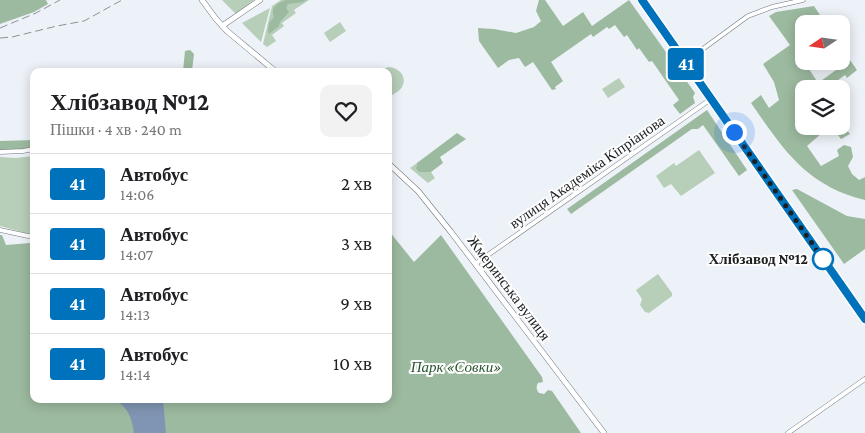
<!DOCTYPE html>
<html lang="uk">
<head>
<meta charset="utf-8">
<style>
	:root { --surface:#fff; --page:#f2f2f2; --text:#202124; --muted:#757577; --line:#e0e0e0 }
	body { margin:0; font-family:"Crimson Pro",serif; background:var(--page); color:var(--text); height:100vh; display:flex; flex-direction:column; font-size:19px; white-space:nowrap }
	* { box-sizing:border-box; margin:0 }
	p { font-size:16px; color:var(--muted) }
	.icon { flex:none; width:28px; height:28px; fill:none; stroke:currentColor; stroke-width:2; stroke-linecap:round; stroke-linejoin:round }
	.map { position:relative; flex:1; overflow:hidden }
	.drawer { position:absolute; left:30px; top:68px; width:362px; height:335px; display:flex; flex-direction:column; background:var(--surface); border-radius:10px; box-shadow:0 2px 12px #0003 }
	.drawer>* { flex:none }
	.badge { padding:0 10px; border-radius:4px; font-size:18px; line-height:32px }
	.needle { width:32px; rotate:257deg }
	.buttons { position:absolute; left:795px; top:15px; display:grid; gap:10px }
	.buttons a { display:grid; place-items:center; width:55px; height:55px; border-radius:10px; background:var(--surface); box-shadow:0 2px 12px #0003; font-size:25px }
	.you { position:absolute; width:25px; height:25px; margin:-12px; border:4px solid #fff; border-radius:50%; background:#1a73e8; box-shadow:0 0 0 8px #1a73e833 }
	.map>.badge { position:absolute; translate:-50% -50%; box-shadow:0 0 0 2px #fff }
	.round { display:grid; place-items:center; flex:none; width:52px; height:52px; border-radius:10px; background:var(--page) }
	.summary { display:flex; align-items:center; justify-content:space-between; height:85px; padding:0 20px }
	h1 { font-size:24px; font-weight:700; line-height:38px }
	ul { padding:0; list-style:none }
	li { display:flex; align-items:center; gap:15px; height:60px; padding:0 20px; border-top:1px solid var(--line) }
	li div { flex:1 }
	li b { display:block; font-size:19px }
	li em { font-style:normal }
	li .badge { min-width:55px; font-weight:700; text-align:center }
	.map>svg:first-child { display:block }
	.green { fill:#b7ceb9 }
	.forest { fill:#9cba9f }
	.water { fill:#8095b3 }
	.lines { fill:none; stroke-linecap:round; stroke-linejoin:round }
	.street-casing { stroke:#70757a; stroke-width:5 }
	.secondary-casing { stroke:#70757a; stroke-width:6 }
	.street { stroke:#fff; stroke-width:4 }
	.secondary { stroke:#fff; stroke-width:5 }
	.rail { stroke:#8e9296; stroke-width:1; stroke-dasharray:8 4; stroke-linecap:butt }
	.line-casing { stroke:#fff; stroke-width:11 }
	.line { stroke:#0072bc; stroke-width:8 }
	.walk { stroke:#1c1e20; stroke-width:5; stroke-dasharray:0 9 }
	.stop-dot { fill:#fff; stroke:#0072bc; stroke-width:2.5 }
	.labels { text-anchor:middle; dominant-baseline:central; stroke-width:4; stroke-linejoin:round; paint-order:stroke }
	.street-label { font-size:15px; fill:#1c1e20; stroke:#fefefe }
	.stop-label { font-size:15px; font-weight:bold; fill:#1c1e20; stroke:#fefefe; text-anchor:end }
	.park-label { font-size:15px; font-style:italic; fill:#28552f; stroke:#fefefe }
</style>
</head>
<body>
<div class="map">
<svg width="865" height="433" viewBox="0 0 865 433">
	<rect width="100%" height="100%" fill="#edf2f8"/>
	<path class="green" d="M222,0H254L236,14Z
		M281,0H309L294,10L296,13L282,23L284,26L272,35L276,41L267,47L263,44L272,6Z
		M270,8L261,42L242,23Z
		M340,22L346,31L330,42L324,33Z
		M388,67C398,67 408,76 402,87C399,92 393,94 389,97V71H379Z
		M619,78L625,87L608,98L602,89Z
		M699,150L715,173L681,196L671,184L664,188L656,176L674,163L676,166Z
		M34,156V233L29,234L0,226V157L15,158Z
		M417,163L416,168L431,172L435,178L428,183L410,168Z
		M658,274L672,293V296L649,313L645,312L640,305L642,299L636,290Z"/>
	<path class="forest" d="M0,0H46L48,4L34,12L0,24Z
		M286,0H306L303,2L288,4L286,8L289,12L280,22L279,26L269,34L268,31L269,23L274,17C270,7 277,3 286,0Z
		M539,0H545L563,26L583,12L592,26L629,0L695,93L693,97L695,103L680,114L673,105L679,100L652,61L649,62L639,48L637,50L627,35L624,37L615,25L609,29L607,27L593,37L591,34L551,62L563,81L555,87L556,89L552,90L533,62L525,67L519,58L509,60L498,68L479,41L478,28L494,29L516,33L534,27L541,21L536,11Z
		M814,6L826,24H804V57L802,58L818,83L850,60L857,70L847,78L845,75L826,89H804V126H841V123L850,134L841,139L834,130L829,127L807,146L821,166L839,156L837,150L844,145L851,147L853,157L848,166L852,174L859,180L865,177V200C806,186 783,149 751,103L761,95L769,108L779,100L774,82L763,64L790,45L769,16L776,12Z
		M190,50L194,54L192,71H183L185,51Z
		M707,110L747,170L739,176L703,125L698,129H692L571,214L567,209Z
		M457,133L466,139L440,157L443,163L431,172H419L416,168L417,163Z
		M34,140V148L21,150H0V141Z
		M797,189L847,216L865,219V249L844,264L792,190Z
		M389,231L414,262L441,235L542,377L543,382L538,383C536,387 536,389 539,393L544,394L548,390L552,391L581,433H0V235H2L6,245L30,243V239L34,238V399H389Z"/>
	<path class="water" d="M121,399H127L130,400L131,399H163L166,433H134C132,420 129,409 118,402V400Z"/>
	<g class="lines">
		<g class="street-casing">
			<path id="street" d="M685,62L748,16L772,7L803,0
				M0,152L23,151L34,149
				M0,230L28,236L34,235
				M475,264L711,99
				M788,433L865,379"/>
		</g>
		<g class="secondary-casing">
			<path id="secondary" d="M202,0L216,19L227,31L275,71
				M642,0L865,319
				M222,26L260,0
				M389,164L418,191L451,232L604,433"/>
		</g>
		<use href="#street" class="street"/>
		<use href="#secondary" class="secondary"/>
		<path class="rail" d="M0,28L36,13L60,0
			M0,38L12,37L57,26L84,21L122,0"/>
	</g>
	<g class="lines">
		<g class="line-casing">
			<path id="line" d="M642,0L865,319"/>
		</g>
		<use href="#line" class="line"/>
		<path class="walk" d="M734,132L823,259"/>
	</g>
	<circle class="stop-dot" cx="823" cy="259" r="10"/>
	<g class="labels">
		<g class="street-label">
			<text transform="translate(587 172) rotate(-35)">вулиця Академіка Кіпріанова</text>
			<text transform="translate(509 288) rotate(53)">Жмеринська вулиця</text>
		</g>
		<g class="stop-label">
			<text x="808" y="259">Хлібзавод №12</text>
		</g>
		<g class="park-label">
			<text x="456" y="367">Парк «Совки»</text>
		</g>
	</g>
</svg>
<div class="buttons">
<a><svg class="needle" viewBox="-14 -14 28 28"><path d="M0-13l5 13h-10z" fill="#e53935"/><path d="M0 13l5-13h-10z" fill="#757577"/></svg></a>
<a><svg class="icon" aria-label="layers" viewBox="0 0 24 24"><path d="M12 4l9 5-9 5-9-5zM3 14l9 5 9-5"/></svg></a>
</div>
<div class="you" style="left:734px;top:132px"></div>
<b class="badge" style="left:686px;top:64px;background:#0072bc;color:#fff">41</b>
<section class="drawer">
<div class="summary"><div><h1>Хлібзавод №12</h1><p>Пішки · 4 хв · 240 m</p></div><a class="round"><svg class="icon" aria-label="heart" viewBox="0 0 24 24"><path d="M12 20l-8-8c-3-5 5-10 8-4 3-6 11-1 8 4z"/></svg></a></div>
<ul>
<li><span class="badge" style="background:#0072bc;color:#fff">41</span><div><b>Автобус</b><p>14:06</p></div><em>2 хв</em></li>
<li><span class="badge" style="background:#0072bc;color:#fff">41</span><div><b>Автобус</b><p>14:07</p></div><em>3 хв</em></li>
<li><span class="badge" style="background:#0072bc;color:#fff">41</span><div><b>Автобус</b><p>14:13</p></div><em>9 хв</em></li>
<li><span class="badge" style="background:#0072bc;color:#fff">41</span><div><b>Автобус</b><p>14:14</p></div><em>10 хв</em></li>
</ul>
</section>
</div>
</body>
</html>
